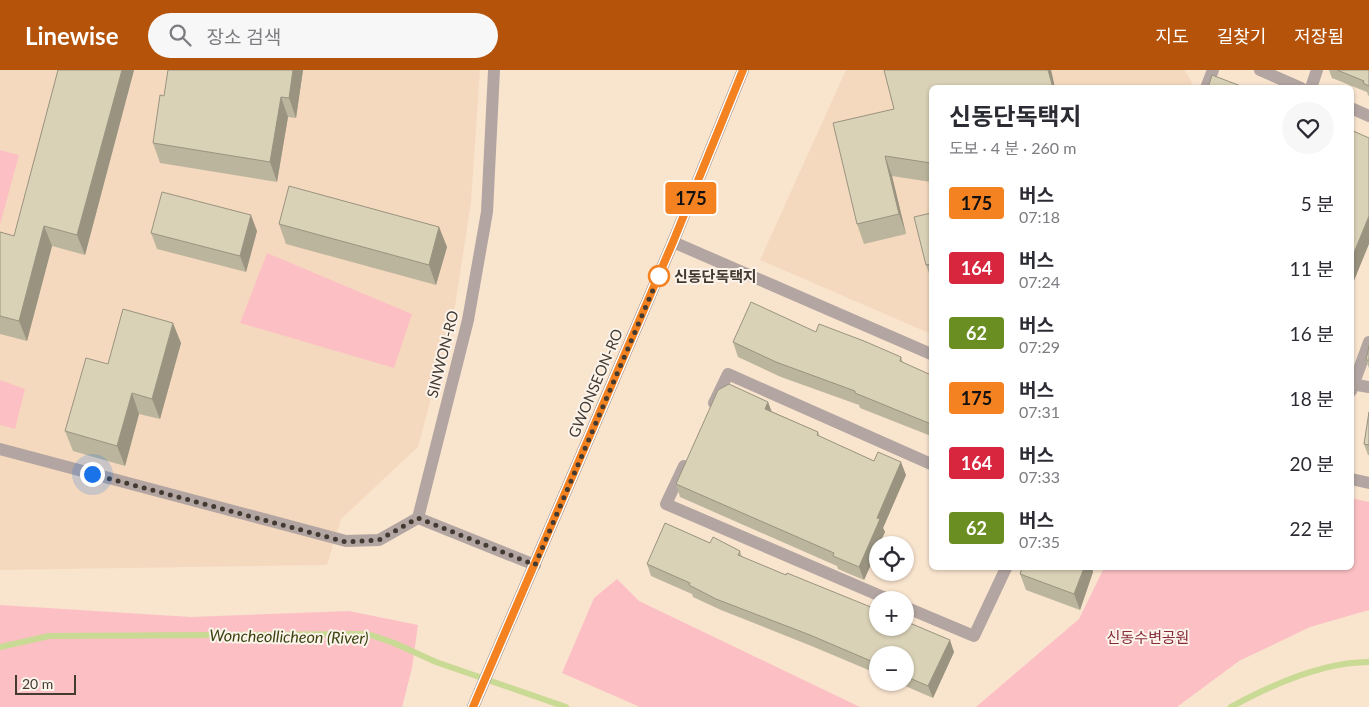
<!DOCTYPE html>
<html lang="ko">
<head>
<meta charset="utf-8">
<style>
	:root { --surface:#fff; --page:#f7f7f7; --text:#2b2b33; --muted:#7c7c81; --accent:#b45309 }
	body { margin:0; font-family:Lato,"Noto Sans KR",sans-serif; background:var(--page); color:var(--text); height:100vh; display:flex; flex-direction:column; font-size:19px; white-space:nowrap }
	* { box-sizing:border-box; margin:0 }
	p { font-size:16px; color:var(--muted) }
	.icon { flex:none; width:28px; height:28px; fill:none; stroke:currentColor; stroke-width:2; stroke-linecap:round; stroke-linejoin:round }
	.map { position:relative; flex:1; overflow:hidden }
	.sheet { position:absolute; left:929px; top:15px; width:425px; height:485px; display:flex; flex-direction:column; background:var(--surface); border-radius:8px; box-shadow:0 1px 4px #0004 }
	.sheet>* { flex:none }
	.badge { padding:0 10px; border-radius:4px; font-size:18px; line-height:32px }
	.tools { position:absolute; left:869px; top:466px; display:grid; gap:10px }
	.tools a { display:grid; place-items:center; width:45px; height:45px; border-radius:50%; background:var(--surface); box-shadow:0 1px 4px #0004; font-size:25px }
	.scale { position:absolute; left:15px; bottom:12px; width:61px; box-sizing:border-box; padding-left:5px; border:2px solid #433b32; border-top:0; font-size:14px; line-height:18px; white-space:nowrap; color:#433b32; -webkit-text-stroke:4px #fcf3eb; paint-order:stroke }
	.you { position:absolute; width:25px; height:25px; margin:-12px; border:4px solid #fff; border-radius:50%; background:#1a73e8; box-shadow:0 0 0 8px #1a73e833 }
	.map>.badge { position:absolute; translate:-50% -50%; box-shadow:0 0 0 2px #fff }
	.round { display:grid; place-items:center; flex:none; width:52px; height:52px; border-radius:26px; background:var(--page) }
	.summary { display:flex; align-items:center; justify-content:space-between; height:85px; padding:0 20px }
	h1 { font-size:24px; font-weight:700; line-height:38px }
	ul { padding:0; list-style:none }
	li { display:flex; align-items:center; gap:15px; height:65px; padding:0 20px }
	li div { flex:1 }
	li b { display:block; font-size:19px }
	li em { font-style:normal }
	li .badge { min-width:55px; font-weight:700; text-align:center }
	header { display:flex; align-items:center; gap:30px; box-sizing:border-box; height:70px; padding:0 25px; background:var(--accent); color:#fff }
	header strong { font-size:24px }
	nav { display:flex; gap:28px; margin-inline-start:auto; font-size:18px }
	.search { width:350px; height:45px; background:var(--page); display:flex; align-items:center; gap:12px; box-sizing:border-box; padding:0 18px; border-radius:28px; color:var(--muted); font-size:19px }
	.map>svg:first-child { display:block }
	.built { fill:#f5d9be }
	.green { fill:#fcc0c4 }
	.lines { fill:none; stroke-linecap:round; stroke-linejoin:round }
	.stream { stroke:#c8da93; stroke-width:6 }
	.lane { stroke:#b3a5a1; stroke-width:12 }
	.street { stroke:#b3a5a1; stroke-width:12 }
	.secondary { stroke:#98857e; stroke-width:12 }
	.wall { fill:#bbb59d }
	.shaded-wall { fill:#999380 }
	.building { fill:#dad2b7; stroke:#999380 }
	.line-casing { stroke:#fff; stroke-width:11 }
	.line { stroke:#f58220; stroke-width:8 }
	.walk { stroke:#433b32; stroke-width:5; stroke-dasharray:0 9 }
	.stop-dot { fill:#fff; stroke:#f58220; stroke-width:2.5 }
	.labels { text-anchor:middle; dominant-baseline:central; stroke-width:4; stroke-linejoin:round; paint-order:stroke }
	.stop-label { font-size:15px; font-weight:bold; fill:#433b32; stroke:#fcf3eb; text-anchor:start }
	.street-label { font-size:15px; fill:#433b32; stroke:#fcf3eb }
	.park-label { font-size:15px; fill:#862b3a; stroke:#fcf3eb }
	.water-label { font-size:16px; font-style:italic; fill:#38420e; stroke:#fcf3eb }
</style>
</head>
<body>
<header>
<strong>Linewise</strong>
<div class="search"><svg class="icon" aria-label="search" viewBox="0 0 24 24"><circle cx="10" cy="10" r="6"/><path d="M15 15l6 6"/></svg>장소 검색</div>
<nav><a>지도</a><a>길찾기</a><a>저장됨</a></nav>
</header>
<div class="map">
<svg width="1369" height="637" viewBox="0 0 1369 637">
	<rect width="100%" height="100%" fill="#f9e4ce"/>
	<path class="built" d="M0,0H480L471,132L454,243L418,377L341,449L327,495L0,500Z
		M846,0H1185L1192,13L1190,18H931V264L760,190Z"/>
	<path class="green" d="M0,80L19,85L0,155Z
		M267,183L412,244L394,298L240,253Z
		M0,310L25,319L15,359L0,355Z
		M1351,428L1369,432V540L1310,557L1239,591L1177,637H976L1079,549L1104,498H1351Z
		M617,509L639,531L860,637H640L562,603L594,528Z
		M0,535L191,547L349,541L418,555L412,598L402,637H0Z"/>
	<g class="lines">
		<path class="stream" d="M0,577L49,566L368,564L394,573L436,592L566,637
			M1231,637C1271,615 1323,592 1369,592"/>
		<path class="lane" d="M494,0L487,142L468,250L418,448L535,495
			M0,379L346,471L379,470L418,448"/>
		<path class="street" d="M1260,0L1301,18
			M1206,18L1213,0
			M1311,18L1317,0
			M1351,38L1369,46
			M673,172L931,284
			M1351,314L1369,317
			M1351,321L1369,272
			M714,333L728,304L931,394
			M684,396L666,434L890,530
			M1351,409L1369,413
			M905,537L974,566L1006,498"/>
		<path class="secondary" d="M473,637L673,172L743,0"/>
	</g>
	<path class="wall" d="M58,0H134L85,185L52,176L27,271L0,264V162L14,166Z
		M303,0L296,48L288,47L277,112L160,93L153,73L164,26Z
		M884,0H1051L1055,18H931V112L892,106L906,164L864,174L857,154L894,39Z
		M1329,0H1369V26L1368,25L1367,22L1332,8Z
		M931,143V209L926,195Z
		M279,154L439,157L447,177L436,215L286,174Z
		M257,161L246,202L157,179L151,163Z
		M816,262L901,287L903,293L931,305V366L860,338L859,335L781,307L738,287L733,272Z
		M181,273L160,349L139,344L125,396L73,381L65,361Z
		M1369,276V298L1366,290Z
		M768,332L771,341L818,362L820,367L906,405L883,458L885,462L878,475V479L864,510L838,499L837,496L680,427L676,414Z
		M1369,342V385H1368L1364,374Z
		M710,473L740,481L742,487L954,582L933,628L896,612H905V585H878V604L814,577L721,540L693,527L692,524L651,506L647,494Z
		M1022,498H1092L1093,502L1080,540L1026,520L1020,504Z"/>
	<path class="shaded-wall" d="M122,0H134L85,185L77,165Z
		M293,0H303L296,48L289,28Z
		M1048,0H1051L1055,18H1053Z
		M281,27L288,47L277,112L270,92Z
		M885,86L892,106L906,164L899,144Z
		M251,145L257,161L246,202L240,186Z
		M1369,146V174L1351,218V190Z
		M44,156L52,176L27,271L19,251Z
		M439,157L447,177L436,215L429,195Z
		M173,253L181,273L160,349L152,329Z
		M132,323L139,344L125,396L117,376Z
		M768,332L773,345L765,339Z
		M901,392L906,405L883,458L885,462L879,475H878V479L864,510L859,497L877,448Z
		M1084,498H1092L1093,502L1080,540L1074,524Z
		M950,570L954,582L933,628L928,616Z"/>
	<path class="building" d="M58,0H122L77,165L44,156L19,251L0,246V162L14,166Z
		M168,0H293L289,28L281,27L270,92L153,73L160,25L164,26Z
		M884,0H1048L1053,18H931V93L885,86L899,144L857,154L833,53L894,39Z
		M1337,0H1369V16L1363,13L1364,11Z
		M1212,5L1246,18H1208Z
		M1351,60L1369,68V146L1351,190Z
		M289,116L439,157L429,195L279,154Z
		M162,122L251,145L240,186L151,163Z
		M931,143V194L926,195L914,147Z
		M751,232L816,262L819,254L864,271L901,287L900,291L931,305V354L855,323V321L776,292L733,272Z
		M123,239L173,253L152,329L132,323L117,376L65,361L86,288L108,294Z
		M1369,276V290H1366Z
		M729,314L768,332L765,339L818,362L817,365L874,391L878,382L901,392L877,448L880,449L859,497L833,486L834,483L676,414L718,320Z
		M1369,342V375L1364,374Z
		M665,453L710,473L713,467L740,481L738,485L786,505L787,503L878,540V558H905V551L950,570L928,616L905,606V585H878V594L810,565L716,529L689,515L690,513L647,494Z
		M1022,498H1084L1074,524L1020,504Z"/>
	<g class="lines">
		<g class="line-casing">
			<path id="line" d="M473,637L673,172L743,0"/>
		</g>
		<use href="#line" class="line"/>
		<path class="walk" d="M92,404L346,472L379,470L418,448L535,495L659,206"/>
	</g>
	<circle class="stop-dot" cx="659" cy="206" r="10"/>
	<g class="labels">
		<g class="stop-label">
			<text x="674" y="206">신동단독택지</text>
		</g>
		<g class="street-label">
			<text transform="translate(442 284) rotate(-76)">SINWON-RO</text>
			<text transform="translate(595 313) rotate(-67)">GWONSEON-RO</text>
		</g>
		<g class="park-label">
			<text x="1148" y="567">신동수변공원</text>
		</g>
		<g class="water-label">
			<text transform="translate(289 566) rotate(1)">Woncheollicheon (River)</text>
		</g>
	</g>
</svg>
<div class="tools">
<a><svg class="icon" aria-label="locate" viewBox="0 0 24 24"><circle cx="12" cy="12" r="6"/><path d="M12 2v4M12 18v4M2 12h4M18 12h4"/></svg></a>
<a>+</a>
<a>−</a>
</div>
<div class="scale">20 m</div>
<div class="you" style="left:92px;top:404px"></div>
<b class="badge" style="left:691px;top:128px;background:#f58220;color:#111">175</b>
<section class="sheet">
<div class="summary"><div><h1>신동단독택지</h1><p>도보 · 4 분 · 260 m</p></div><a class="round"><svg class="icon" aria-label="heart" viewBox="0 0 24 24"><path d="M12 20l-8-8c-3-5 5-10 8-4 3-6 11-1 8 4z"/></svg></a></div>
<ul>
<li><span class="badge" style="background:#f58220;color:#111">175</span><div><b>버스</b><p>07:18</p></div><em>5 분</em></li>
<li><span class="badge" style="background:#d7263d;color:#fff">164</span><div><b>버스</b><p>07:24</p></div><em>11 분</em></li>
<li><span class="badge" style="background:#6b8e23;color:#fff">62</span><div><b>버스</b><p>07:29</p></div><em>16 분</em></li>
<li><span class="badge" style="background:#f58220;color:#111">175</span><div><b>버스</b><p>07:31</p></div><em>18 분</em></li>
<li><span class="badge" style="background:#d7263d;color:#fff">164</span><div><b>버스</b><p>07:33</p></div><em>20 분</em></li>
<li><span class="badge" style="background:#6b8e23;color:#fff">62</span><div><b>버스</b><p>07:35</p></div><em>22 분</em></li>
</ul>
</section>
</div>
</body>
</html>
